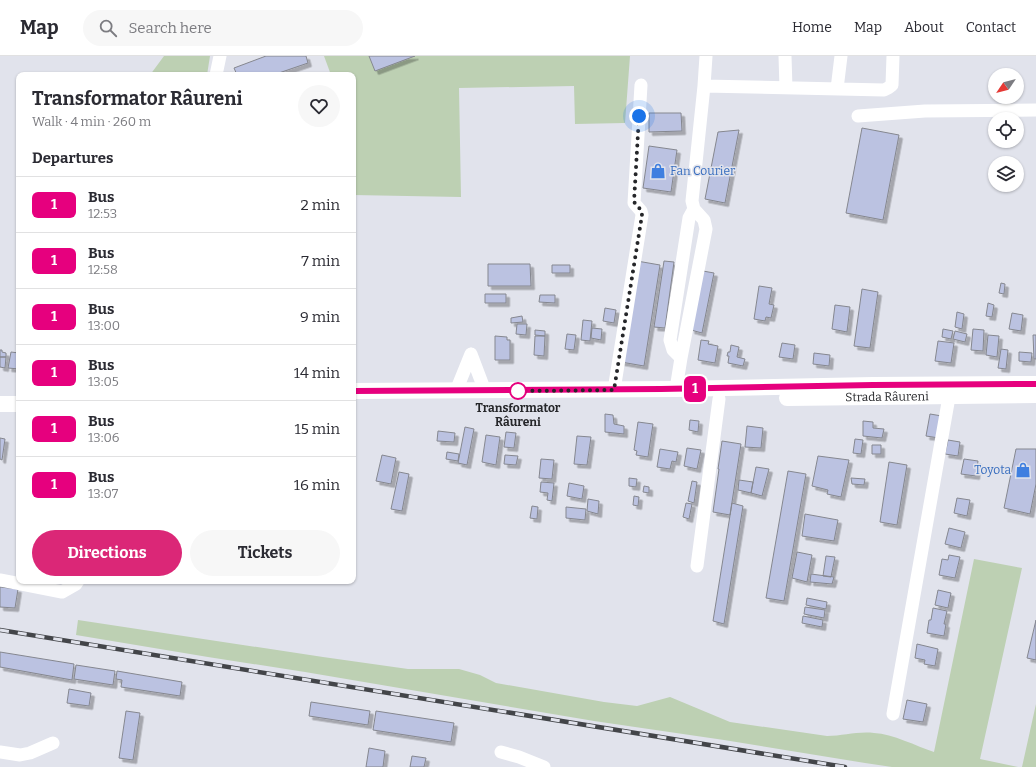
<!DOCTYPE html>
<html lang="en">
<head>
<meta charset="utf-8">
<style>
	:root { --surface:#fff; --page:#f7f7f7; --text:#2b2b33; --muted:#7c7c81; --line:#e1e1e2; --accent:#db2777 }
	body { margin:0; font-family:Bitter,serif; background:var(--page); color:var(--text); height:100vh; display:flex; flex-direction:column; font-size:15px; white-space:nowrap }
	* { box-sizing:border-box; margin:0 }
	p { font-size:13px; color:var(--muted) }
	.icon { flex:none; width:22px; height:22px; fill:none; stroke:currentColor; stroke-width:2; stroke-linecap:round; stroke-linejoin:round }
	.map { position:relative; flex:1; overflow:hidden }
	.drawer { position:absolute; left:16px; top:16px; width:340px; height:512px; display:flex; flex-direction:column; background:var(--surface); border-radius:8px; box-shadow:0 1px 3px #0004 }
	.drawer>* { flex:none }
	.badge { padding:0 8px; border-radius:6px; font-size:14px; line-height:26px }
	.needle { width:26px; rotate:235deg }
	.buttons { position:absolute; left:988px; top:12px; display:grid; gap:8px }
	.buttons a { display:grid; place-items:center; width:36px; height:36px; border-radius:50%; background:var(--surface); box-shadow:0 1px 3px #0004; font-size:20px }
	.you { position:absolute; width:20px; height:20px; margin:-10px; border:3px solid #fff; border-radius:50%; background:#1a73e8; box-shadow:0 0 0 6px #1a73e833 }
	.map>.badge { position:absolute; translate:-50% -50%; box-shadow:0 0 0 2px #fff }
	h2 { padding:0 16px; font-size:15px; line-height:36px }
	.round { display:grid; place-items:center; flex:none; width:42px; height:42px; border-radius:21px; background:var(--page) }
	.summary { display:flex; align-items:center; justify-content:space-between; height:68px; padding:0 16px }
	h1 { font-size:19px; font-weight:700; line-height:30px }
	.button { display:flex; gap:8px; margin-top:auto; padding:8px 16px }
	.button a { flex:1; height:46px; border-radius:24px; background:var(--accent); color:#fff; font-size:16px; font-weight:700; line-height:46px; text-align:center }
	.button a+a { background:var(--page); color:var(--text) }
	ul { padding:0; list-style:none }
	li { display:flex; align-items:center; gap:12px; height:56px; padding:0 16px; border-top:1px solid var(--line) }
	li div { flex:1 }
	li b { display:block; font-size:15px }
	li em { font-style:normal }
	li .badge { min-width:44px; font-weight:700; text-align:center }
	header { display:flex; align-items:center; gap:24px; box-sizing:border-box; height:56px; padding:0 20px; background:var(--surface); border-bottom:1px solid var(--line) }
	header strong { font-size:19px }
	nav { display:flex; gap:22px; margin-inline-start:auto; font-size:14px }
	.search { width:280px; height:36px; background:var(--page); display:flex; align-items:center; gap:10px; box-sizing:border-box; padding:0 14px; border-radius:22px; color:var(--muted); font-size:15px }
	.map>svg:first-child { display:block }
	.green { fill:#bdd0b3 }
	.building { fill:#bbc2e1; stroke:#85878f; filter:url(#shadow) }
	.lines { fill:none; stroke-linecap:round; stroke-linejoin:round }
	.minor { stroke:#fff; stroke-width:13 }
	.major { stroke:#fff; stroke-width:16 }
	.rail-casing { stroke:#434549; stroke-width:4.5 }
	.rail { stroke:#e1e3ec; stroke-width:3; stroke-dasharray:9; stroke-linecap:butt }
	.line-casing { stroke:#fff; stroke-width:9 }
	.line { stroke:#e6007e; stroke-width:6 }
	.walk { stroke:#252629; stroke-width:4; stroke-dasharray:0 7.2 }
	.stop-dot { fill:#fff; stroke:#e6007e; stroke-width:2 }
	.labels { text-anchor:middle; dominant-baseline:central; stroke-width:3; stroke-linejoin:round; paint-order:stroke }
	.shop-label { font-size:12px; fill:#366cbe; stroke:#e1e3ec; text-anchor:start }
	.street-label { font-size:12px; fill:#252629; stroke:#e1e3ec }
	.stop-label { font-size:12px; font-weight:bold; fill:#252629; stroke:#e1e3ec }
</style>
</head>
<body>
<header>
<strong>Map</strong>
<div class="search"><svg class="icon" aria-label="search" viewBox="0 0 24 24"><circle cx="10" cy="10" r="6"/><path d="M15 15l6 6"/></svg>Search here</div>
<nav><a>Home</a><a>Map</a><a>About</a><a>Contact</a></nav>
</header>
<div class="map">
<svg width="1036" height="711" viewBox="0 0 1036 711">
	<defs>
		<filter id="shadow"><feDropShadow dx="3.5" dy="3.5" stdDeviation="0" flood-color="#0004"/></filter>
	</defs>
	<rect width="100%" height="100%" fill="#e1e3ec"/>
	<path class="green" d="M164,0H210L207,19H150Z
		M324,0H630L625,67L575,68L574,30L459,32L461,141L353,139V19H331Z
		M974,503L1022,512L980,703L1018,711H892L865,707L724,684L594,665L305,616L208,601L76,579L78,564L323,601L408,613H459L480,619L496,627L604,646L637,650L670,641L730,666L827,680C843,680 858,675 874,677C893,678 916,690 934,696Z
		M1036,648V711H1022Z"/>
	<path class="building" d="M266,0H306L308,7L273,19H237L234,12Z
		M369,0H415L375,15Z
		M649,57H681L682,75L649,76Z
		M862,72L899,79L883,164L846,157Z
		M739,74L725,147L705,143L718,76Z
		M649,90L677,94L671,136L643,132Z
		M637,205L660,209L644,310L621,306Z
		M664,205L674,206L665,272L654,271Z
		M488,208H530L531,230H488Z
		M552,209H570V217H552Z
		M703,215L714,217L702,277L691,274Z
		M1001,227L1005,228L1004,238L999,237Z
		M759,230L772,232L769,248L774,249L771,262L766,261L765,265L754,263Z
		M862,233L878,236L870,292L854,290Z
		M485,238H506V247H485Z
		M540,239H555V247L539,246Z
		M988,247L994,249L992,261L986,260Z
		M835,249L850,251L847,276L832,273Z
		M605,252L616,254L614,267L603,265Z
		M957,256L964,258L962,273L955,271Z
		M1012,257L1023,259L1021,275L1009,273Z
		M522,260L523,266L511,267V262Z
		M583,264L592,265L590,285L581,284Z
		M517,268H527L526,279L516,278Z
		M592,272L602,273L601,284L591,282Z
		M943,273L953,275L951,283L942,281Z
		M973,273L984,274L983,295L971,294Z
		M535,274L545,275V280L535,279Z
		M955,275L967,278L965,286L953,283Z
		M567,278L576,279L574,294L565,293Z
		M988,279L999,280L997,301L986,299Z
		M1033,279H1036V303H1034Z
		M495,280L507,281V284H510V304H495Z
		M535,280H545L544,300L534,299Z
		M701,284L709,285L708,288L718,290L715,307L698,304Z
		M938,285L954,287L951,307L935,305Z
		M782,287L795,289L793,303L779,301Z
		M731,289L739,291L737,301L745,303L743,310L728,307L729,300H727L728,296H730Z
		M1001,293L1008,294L1006,313L998,312Z
		M0,294H2V296L6,297V301H0Z
		M11,296L19,297V313L8,312Z
		M1019,296L1032,297L1031,306L1019,305Z
		M814,297L830,299L829,310L813,308Z
		M0,301H6L5,312L0,311Z
		M605,358L613,359L614,368L624,370V378L605,376Z
		M930,358L942,360L939,382L926,380Z
		M690,364L699,365L698,376L689,374Z
		M863,365L873,366V372L884,373L882,382L863,380Z
		M638,366L653,368L648,401L636,399L637,395L634,394Z
		M747,370L763,372L761,392L745,391Z
		M465,371L474,373L467,409L458,407Z
		M438,375L455,377L454,386L437,385Z
		M506,376L516,377L514,392L504,391Z
		M486,379L500,381L496,409L482,406Z
		M577,380L591,381L587,409L574,408Z
		M0,382L5,383L2,404L0,403Z
		M855,383L863,384L861,398L853,397Z
		M948,384L960,386L958,400L945,398Z
		M722,385L741,388L730,459L713,456L719,413H718Z
		M872,389H881V398H872Z
		M687,392L701,394L697,413L684,410Z
		M660,393L678,396L676,406L672,405L670,413L657,411Z
		M1016,393H1036V428L1030,458L1004,452Z
		M447,396L459,398L458,405L446,403Z
		M382,399L396,402L391,428L376,425Z
		M505,399L518,400L516,409L504,408Z
		M818,400L849,404L841,441L827,438L828,434L812,430Z
		M541,403L554,404L552,423L539,422Z
		M964,403L978,405L976,420L961,418Z
		M889,406L907,409L897,469L880,466Z
		M756,411L769,413L762,440L751,437Z
		M788,415L806,418L784,545L766,542Z
		M399,416L409,418L402,455L391,453Z
		M629,422L637,423L636,431L629,430Z
		M851,422L865,423L864,429L852,428Z
		M739,424L753,426L751,437L738,434Z
		M692,425L697,426L694,447L688,445Z
		M541,426L554,427L552,445L547,444L548,437L540,436Z
		M569,427L584,430L582,443L567,440Z
		M644,430L649,431V437L643,436Z
		M634,440L639,441L638,450L633,449Z
		M957,442L970,444L967,460L954,457Z
		M588,443L599,445L598,458L587,455Z
		M686,447L692,448L689,463L683,461Z
		M732,447L743,450L724,568L713,565Z
		M532,450L538,451L537,463L530,462Z
		M566,451L586,453L585,464L566,462Z
		M805,458L838,464L834,485L802,480Z
		M949,472L965,476L961,492L945,488Z
		M797,496L812,499L807,526L792,522Z
		M949,499L960,501L955,522L939,519L942,503L948,504Z
		M826,500L835,501L831,521L823,520Z
		M811,518L834,521L832,528L810,526Z
		M0,531L18,533L15,552L0,551Z
		M938,534L951,537L948,552L935,549Z
		M807,542L827,546L826,553L806,549Z
		M805,551L825,554L824,562L804,558Z
		M933,552L947,555L944,568H946L944,580L927,577L929,564H931Z
		M803,560L823,564L822,571L802,567Z
		M1036,564V604L1027,602Z
		M917,588L938,593L935,610L924,608L925,604L915,602Z
		M0,596L74,608L72,624L0,611Z
		M76,609L115,615L113,629L74,623Z
		M117,615L182,626L180,640L121,631L122,624L116,623Z
		M69,633L91,637L89,650L67,647Z
		M907,644L927,648L923,666L903,663Z
		M311,646L370,655L368,669L309,660Z
		M126,655L140,657L133,704L119,702Z
		M376,655L454,667L451,686L373,674Z
		M369,692L385,695L383,711H366Z
		M412,700L426,702L424,711H410Z"/>
	<g class="lines">
		<path class="minor" d="M785,0L786,32
			M216,19L220,0
			M704,30L884,34L888,32L892,29L893,0
			M837,33L841,0
			M858,60L925,55L1036,54
			M471,298L485,335
			M681,302L673,294L670,284L689,162L694,153
			M676,333L681,302L706,173L704,164L694,153L692,145L704,30L706,0
			M614,334L642,159L641,155L634,147L641,29
			M456,335L471,298
			M697,510L719,343
			M0,524L62,536L76,528L78,525
			M893,658L949,341
			M0,696L20,699L30,697L53,687
			M501,696L519,701L544,711"/>
		<g class="major">
			<path d="M353,335L676,333L873,329L1036,328"/>
			<path id="s1" d="M787,342L1036,339"/>
			<path d="M0,348H19"/>
		</g>
		<g class="rail-casing">
			<path id="rail" d="M0,574L845,711"/>
		</g>
		<use href="#rail" class="rail"/>
	</g>
	<g class="lines">
		<g class="line-casing">
			<path id="line" d="M353,335L661,333L873,329L1036,328"/>
		</g>
		<use href="#line" class="line"/>
		<path class="walk" d="M518,335L614,334L642,159L641,154L634,146L639,60"/>
	</g>
	<defs>
		<g id="shop-bare" transform="scale(1.2)"><path d="M-5-2.5h2.3a2.7 3.5 0 0 1 5.4 0H5L5.5 6h-11ZM-1.5-2.5h3a1.5 2.3 0 0 0-3 0Z" fill="#3f7fe0" stroke="#e1e3ec" stroke-width="2.5" paint-order="stroke"/></g>
	</defs>
	<g fill-rule="evenodd">
		<use href="#shop-bare" x="658" y="115"/>
		<use href="#shop-bare" x="1023" y="414"/>
	</g>
	<circle class="stop-dot" cx="518" cy="335" r="8"/>
	<g class="labels">
		<g class="shop-label">
			<text x="670" y="115">Fan Courier</text>
			<text x="1011" y="414" text-anchor="end">Toyota</text>
		</g>
		<g class="street-label">
			<text stroke="none"><textPath href="#s1" startOffset="100">Strada Râureni</textPath></text>
		</g>
		<g class="stop-label">
			<text x="518" y="352">Transformator<tspan x="518" dy="14">Râureni</tspan></text>
		</g>
	</g>
</svg>
<div class="buttons">
<a><svg class="needle" viewBox="-14 -14 28 28"><path d="M0-13l5 13h-10z" fill="#e53935"/><path d="M0 13l5-13h-10z" fill="#7c7c81"/></svg></a>
<a><svg class="icon" aria-label="locate" viewBox="0 0 24 24"><circle cx="12" cy="12" r="6"/><path d="M12 2v4M12 18v4M2 12h4M18 12h4"/></svg></a>
<a><svg class="icon" aria-label="layers" viewBox="0 0 24 24"><path d="M12 4l9 5-9 5-9-5zM3 14l9 5 9-5"/></svg></a>
</div>
<div class="you" style="left:639px;top:60px"></div>
<b class="badge" style="left:695px;top:333px;background:#e6007e;color:#fff">1</b>
<section class="drawer">
<div class="summary"><div><h1>Transformator Râureni</h1><p>Walk · 4 min · 260 m</p></div><a class="round"><svg class="icon" aria-label="heart" viewBox="0 0 24 24"><path d="M12 20l-8-8c-3-5 5-10 8-4 3-6 11-1 8 4z"/></svg></a></div>
<h2>Departures</h2>
<ul>
<li><span class="badge" style="background:#e6007e;color:#fff">1</span><div><b>Bus</b><p>12:53</p></div><em>2 min</em></li>
<li><span class="badge" style="background:#e6007e;color:#fff">1</span><div><b>Bus</b><p>12:58</p></div><em>7 min</em></li>
<li><span class="badge" style="background:#e6007e;color:#fff">1</span><div><b>Bus</b><p>13:00</p></div><em>9 min</em></li>
<li><span class="badge" style="background:#e6007e;color:#fff">1</span><div><b>Bus</b><p>13:05</p></div><em>14 min</em></li>
<li><span class="badge" style="background:#e6007e;color:#fff">1</span><div><b>Bus</b><p>13:06</p></div><em>15 min</em></li>
<li><span class="badge" style="background:#e6007e;color:#fff">1</span><div><b>Bus</b><p>13:07</p></div><em>16 min</em></li>
</ul>
<div class="button"><a>Directions</a><a>Tickets</a></div>
</section>
</div>
</body>
</html>
